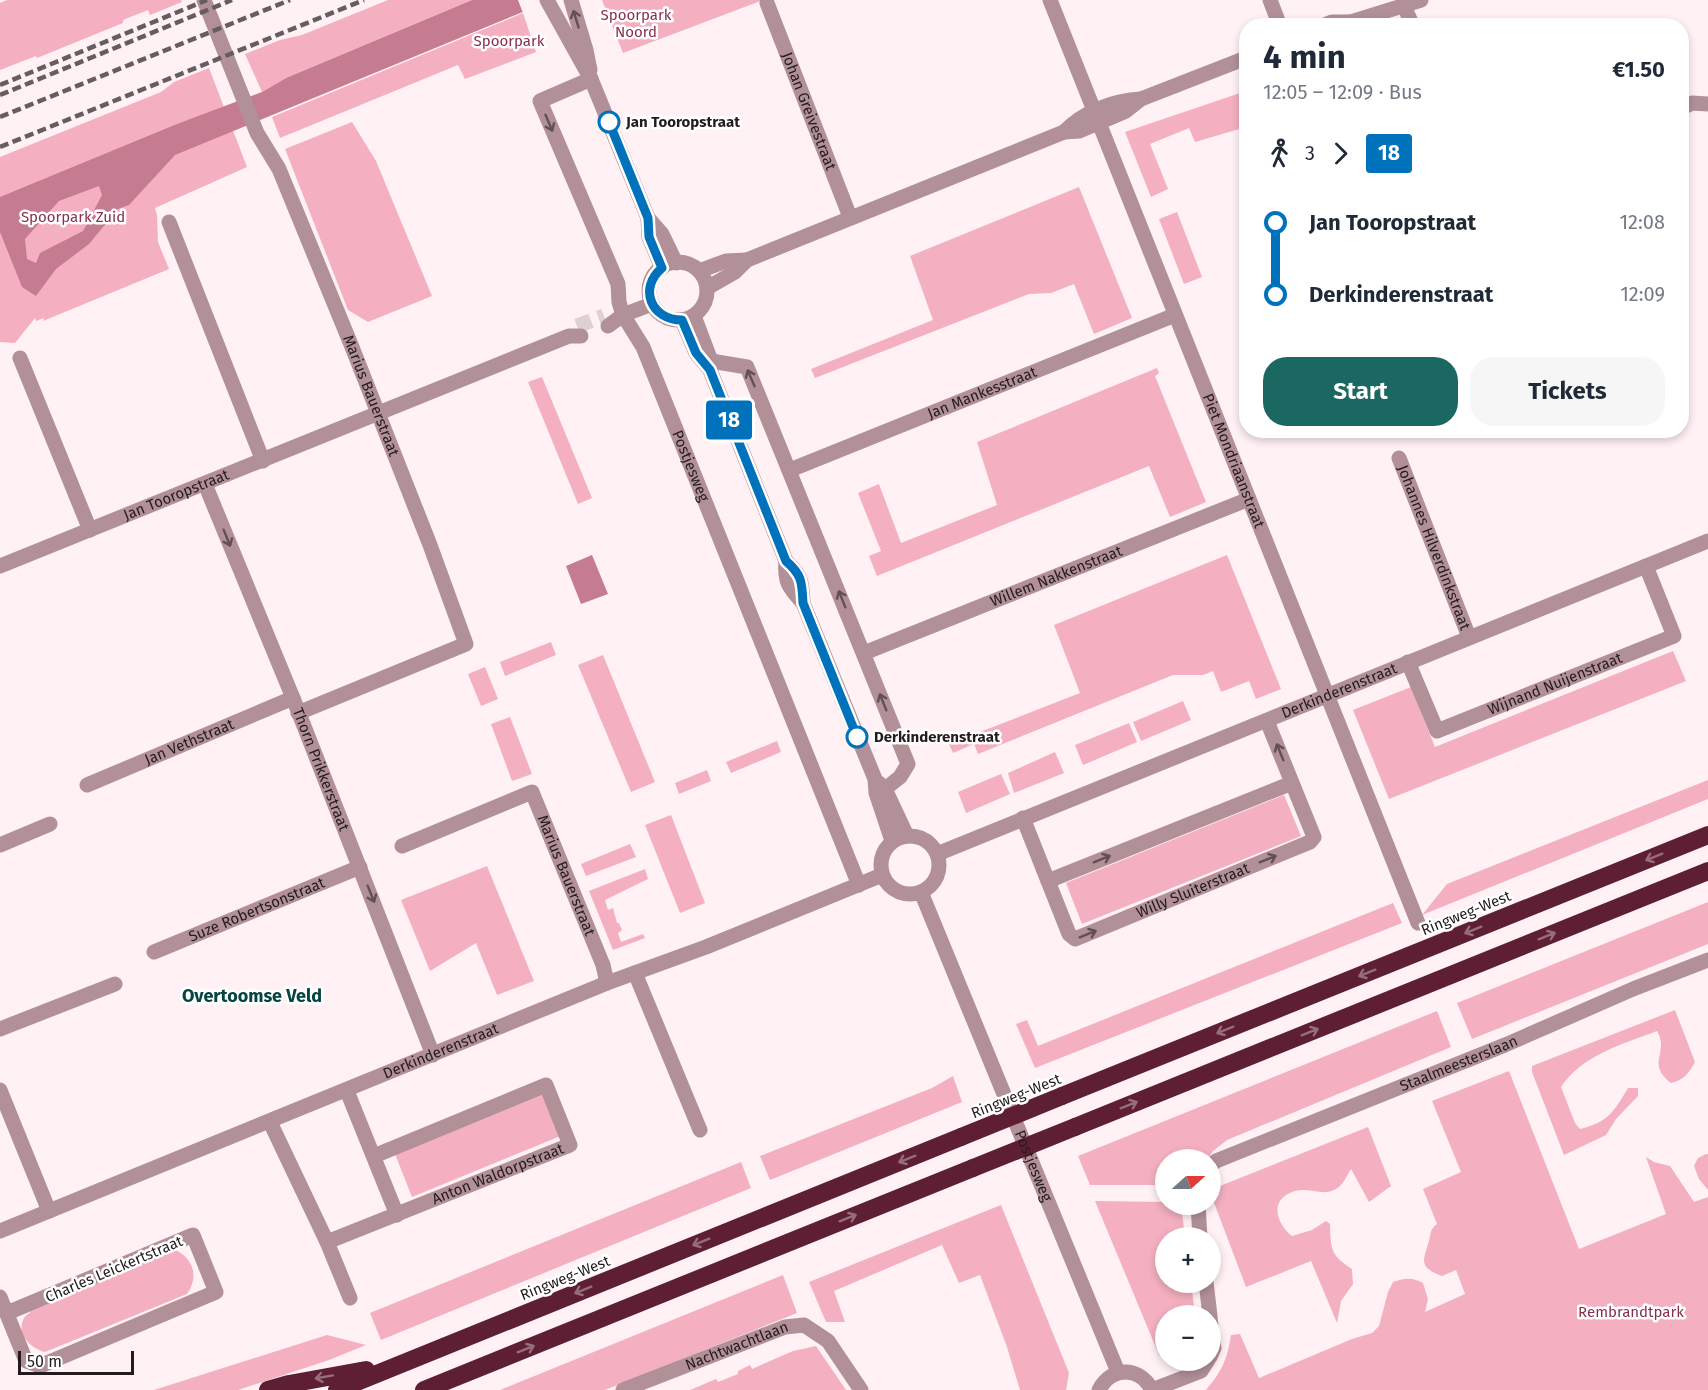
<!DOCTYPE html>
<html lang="en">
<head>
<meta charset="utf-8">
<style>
	:root { --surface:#fff; --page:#f6f6f7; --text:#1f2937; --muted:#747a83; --accent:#1b6761 }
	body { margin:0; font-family:"Fira Sans",sans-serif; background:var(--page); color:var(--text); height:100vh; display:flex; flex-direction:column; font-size:22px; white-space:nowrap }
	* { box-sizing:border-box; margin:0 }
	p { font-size:20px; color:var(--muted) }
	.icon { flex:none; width:33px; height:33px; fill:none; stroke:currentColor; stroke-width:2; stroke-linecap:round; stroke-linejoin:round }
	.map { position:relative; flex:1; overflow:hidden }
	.drawer { position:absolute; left:1239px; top:18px; width:450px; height:420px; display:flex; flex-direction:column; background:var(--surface); border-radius:24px; box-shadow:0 3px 9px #0003 }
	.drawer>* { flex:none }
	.badge { padding:0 12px; border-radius:4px; font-size:21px; line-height:39px }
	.needle { width:39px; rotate:69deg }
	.fabs { position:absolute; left:1155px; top:1149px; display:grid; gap:12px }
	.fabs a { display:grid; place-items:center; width:66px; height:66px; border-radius:50%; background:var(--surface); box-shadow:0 3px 9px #0003; font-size:30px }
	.scale { position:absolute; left:18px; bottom:15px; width:116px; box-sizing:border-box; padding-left:6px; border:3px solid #231b1d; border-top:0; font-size:16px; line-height:21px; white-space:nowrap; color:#231b1d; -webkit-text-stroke:4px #fff; paint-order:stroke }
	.map>.badge { position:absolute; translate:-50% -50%; box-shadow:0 0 0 3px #fff }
	.legs { display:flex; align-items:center; gap:9px; height:66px; padding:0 24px; font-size:20px }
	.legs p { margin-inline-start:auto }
	.headline { display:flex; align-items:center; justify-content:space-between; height:102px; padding:0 24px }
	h1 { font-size:33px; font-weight:700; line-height:45px }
	.cta { display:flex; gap:12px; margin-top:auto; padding:12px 24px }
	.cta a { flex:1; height:69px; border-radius:24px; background:var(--accent); color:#fff; font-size:24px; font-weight:700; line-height:69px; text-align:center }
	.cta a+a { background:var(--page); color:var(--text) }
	ul { padding:0 24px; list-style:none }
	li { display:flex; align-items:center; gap:21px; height:72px; font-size:22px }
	li i { display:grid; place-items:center; width:9px; height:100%; margin:0 8px; background:currentColor }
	li i::after { content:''; width:15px; height:15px; margin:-8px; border:4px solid; border-radius:50%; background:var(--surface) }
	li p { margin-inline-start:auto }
	li:first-child i { background:linear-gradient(#0000 50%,currentColor 0) }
	li:last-child i { background:linear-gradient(currentColor 50%,#0000 0) }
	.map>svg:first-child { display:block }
	.green { fill:#f4b0c1 }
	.water { fill:#c57c90; fill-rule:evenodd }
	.pier { fill:#fff1f4 }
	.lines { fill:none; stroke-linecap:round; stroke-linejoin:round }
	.minor-tunnel { stroke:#ded1d4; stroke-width:15; stroke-dasharray:15 8; stroke-linecap:butt }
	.minor { stroke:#b29098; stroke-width:15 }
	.highway { stroke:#5e1f34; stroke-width:18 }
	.rail { stroke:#665d5f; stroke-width:4.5; stroke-dasharray:9 4.5; stroke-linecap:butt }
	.highway-bridge { stroke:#5e1f34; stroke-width:18 }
	.oneway { stroke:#635054 }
	.oneway2 { stroke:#966d7b }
	.line-1-casing { stroke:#fff; stroke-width:14 }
	.line-1 { stroke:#0072bc; stroke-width:9 }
	.stop-1-dot { fill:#fff; stroke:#0072bc; stroke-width:3 }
	.labels { text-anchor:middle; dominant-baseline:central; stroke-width:5; stroke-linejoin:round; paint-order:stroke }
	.park-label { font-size:15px; fill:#882f4e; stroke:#fff }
	.street-label { font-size:15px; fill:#231b1d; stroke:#fff }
	.stop-label { font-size:15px; font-weight:bold; fill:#231b1d; stroke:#fff; text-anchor:start }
	.quarter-label { font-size:18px; font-weight:bold; fill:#034541; stroke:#fff }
</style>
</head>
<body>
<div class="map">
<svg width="1708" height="1390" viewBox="0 0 1708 1390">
	<rect width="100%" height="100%" fill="#fff1f4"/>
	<path class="green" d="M7,0H181L182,2L150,15L148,10L123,20V23L37,58L36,56L0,70V3Z
		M388,0H472L286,78L262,92L245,54L280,40L302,35Z
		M602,0H763L623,53Z
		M523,13L536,52L465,79L458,65L280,138L272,117Z
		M209,68L247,167L155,208L157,215L158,242L169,269L43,321L44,318L36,321L35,318L15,343L0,342V157L161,92L174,82Z
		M1246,91V127L1195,142L1189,128L1150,144L1168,189L1151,197L1125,132Z
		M352,122L376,161L432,296L368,322L348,310L285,149Z
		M1079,187L1132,318L1094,334L1074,284L1051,293L1029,294L815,378L811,369L933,320L910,256Z
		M1177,212L1202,277L1184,284L1159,219Z
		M1157,368L1159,373L1155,376L1206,502L1170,517L1149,466L877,576L869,556L881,551L858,493L879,484L901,543L997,505L977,442Z
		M542,377L592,498L578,504L528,382Z
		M1227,555L1281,689L1256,699L1249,681L1221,692L1213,671L1203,675H1173L978,754L974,744L953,753L949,744L1080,693L1054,625Z
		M551,642L556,655L505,676L500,662Z
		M1673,651L1686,681L1389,799L1353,710L1411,687L1435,747Z
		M603,655L655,782L631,792L578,665Z
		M485,667L498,699L481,706L468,674Z
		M1183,701L1191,720L1141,741L1133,722Z
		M510,717L532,774L512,781L491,724Z
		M1129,723L1137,742L1083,765L1075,745Z
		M777,741L781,752L731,773L726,762Z
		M1055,752L1064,773L1014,793L1008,773Z
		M707,770L711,781L679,794L675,783Z
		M1001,774L1010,794L966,813L958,792Z
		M1708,780V799L1422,915L1447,884Z
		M1284,795L1301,836L1082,924L1066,883Z
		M671,815L705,903L680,913L645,825Z
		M630,844L636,857L586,876L581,864Z
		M487,866L534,981L497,995L476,943L430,971L401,900Z
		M645,869L648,879L605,900L608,910L613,908L617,923H619L622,930L618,933L621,942L643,934L645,938L613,950L589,891Z
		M1708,902V944L1472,1039L1457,1003Z
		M1393,903L1402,923L1035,1068L1016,1024L1027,1020L1038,1046Z
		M1675,1010L1695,1062C1689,1073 1684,1080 1671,1083C1645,1063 1670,1053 1657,1031C1623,1044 1582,1055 1561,1087L1575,1123L1580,1129C1608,1122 1613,1113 1628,1088H1638V1096L1616,1119L1606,1135L1564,1155L1532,1072V1066Z
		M1437,1011L1451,1047L1227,1140L1213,1151L1208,1159L1166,1160L1165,1185H1090L1078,1156Z
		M1509,1071L1579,1249L1666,1214L1646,1157L1654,1162L1670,1166L1694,1202L1708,1197V1390H1206C1222,1371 1227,1360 1231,1335L1240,1334L1259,1378L1352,1339L1372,1333L1379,1326L1388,1292L1393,1282C1404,1278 1412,1277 1423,1283L1428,1299L1425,1312L1465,1294L1456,1270L1442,1276C1418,1267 1423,1261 1429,1241C1431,1233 1430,1229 1437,1224L1423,1189L1461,1172L1432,1101Z
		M953,1076L962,1102L770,1180L760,1156L932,1088Z
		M545,1093L563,1135L412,1197L395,1154Z
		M1368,1127L1391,1186L1369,1202L1351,1169C1346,1177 1343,1186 1334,1190C1320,1197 1305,1184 1288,1194C1269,1204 1279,1226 1292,1236L1312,1230L1326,1221L1330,1224C1331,1249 1330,1255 1352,1269L1353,1284L1341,1301L1337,1323L1311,1261L1246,1287L1213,1200L1215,1188Z
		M1706,1154H1708V1190L1699,1179L1694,1166L1698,1158Z
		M741,1162L751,1188L381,1340L370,1313Z
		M1095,1201L1165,1202L1166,1204L1181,1205L1185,1237L1166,1238V1282L1191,1283L1195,1315L1166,1316L1165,1357L1163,1358L1159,1355Z
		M1001,1205L1069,1373L1066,1390H1020L1007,1347L980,1275L959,1283L942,1245L834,1291L845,1322H826L809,1282Z
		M176,1250C194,1260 199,1277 187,1294L45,1352C32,1349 15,1335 24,1318C26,1315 29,1314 31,1311Z
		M783,1275L797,1313L605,1390H500Z
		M327,1335L366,1345L329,1360L238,1390H154Z
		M816,1346L846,1390H690L716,1379L718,1382L738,1374V1371L750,1365L752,1369L793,1351Z"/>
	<path class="water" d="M472,0H552L175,155L129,205L118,209L89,244L56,269L36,296L22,287L0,232V197L177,124L262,92L286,78ZM99,186L102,195L83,231L40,253L36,263L27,259L25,239L59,201Z
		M592,555L608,594L581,604L566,566Z"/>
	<path class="pier" d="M518,0H555L523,13Z"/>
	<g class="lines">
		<path class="minor-tunnel" d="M577,326L604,316"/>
		<g class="minor">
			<path id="s1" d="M204,0L257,133L279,169L352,347L430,545L466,644L298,713"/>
			<path d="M547,0L591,79L648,218L649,237L662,268"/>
			<path d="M571,0L586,50L590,70"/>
			<path id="s2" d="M1050,0L1418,923"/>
			<path d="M1270,0L1280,26"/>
			<path id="s3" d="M767,3L850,217"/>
			<path d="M1403,4L1413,26"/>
			<path d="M1322,26L1332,22H1351"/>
			<path d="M1345,26L1351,22L1421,0"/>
			<path id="s4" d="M591,79L540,101L618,284L619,302L623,315L643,347L859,885"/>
			<path d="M1682,108L1692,103L1708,104"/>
			<path d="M1064,132C1083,112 1114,100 1141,99"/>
			<path d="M648,218L662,234L676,263"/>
			<path d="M169,222L263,461"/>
			<circle cx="678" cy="291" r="29"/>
			<path d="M699,271L726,261L747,260"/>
			<path d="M707,288L735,272L747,260L1064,132L1079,131L1126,111L1141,99L1246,58"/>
			<path d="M694,316L711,361L710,370"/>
			<path d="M682,320L696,353L710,370L786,561C802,576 802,582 803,603L875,779L876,793L892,841"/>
			<path d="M608,326L623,315L652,304"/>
			<path d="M20,358L90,530"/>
			<path d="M711,361L747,367L908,764L900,777L885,789"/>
			<path id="s5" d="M1399,458L1469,637"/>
			<path id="s6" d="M790,470L1175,315"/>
			<path id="s7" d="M205,484L293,698L433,1055"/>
			<path d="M786,561C784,582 789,588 803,603"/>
			<path id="s8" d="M0,566L569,336H581"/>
			<path id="s9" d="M864,653L1249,499"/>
			<path id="s10" d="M1408,662L1437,731L1674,636L1646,566"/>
			<path d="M879,783L885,789L907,836"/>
			<path id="s11" d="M87,785L293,698"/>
			<path id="s12" d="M1023,818L1069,934L1075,939L1310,842L1314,837L1267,721"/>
			<circle cx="910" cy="865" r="29"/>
			<path d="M0,845L50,824"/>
			<path id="s13" d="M402,846L532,792L603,965L607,983"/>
			<path id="s14" d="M937,854L1708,541"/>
			<path d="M1048,881L1292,783"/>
			<path id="s15" d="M921,892L1118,1372"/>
			<path id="s16" d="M154,952L360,867"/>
			<path d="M635,973L700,1130"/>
			<path d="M0,1029L115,984"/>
			<path d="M0,1090L49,1211"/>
			<path d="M347,1091L397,1215"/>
			<path d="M270,1122L327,1242L350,1298"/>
			<path id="s17" d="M1210,1167L1216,1161L1505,1045L1633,989L1708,960"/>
			<path d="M1198,1204L1200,1238"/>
			<path id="s18" d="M0,1231L607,983L706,947L882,875"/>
			<path id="s19" d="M327,1242L570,1145L546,1085L374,1156"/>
			<path d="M1206,1282L1210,1316"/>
			<path d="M0,1297L26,1361L40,1366L216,1292L193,1235L7,1313"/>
			<path d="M1210,1318L1214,1348L1210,1357"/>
			<path id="s20" d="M623,1390L785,1327L804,1325L828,1341L861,1390"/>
			<path d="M1099,1390C1111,1366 1140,1366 1152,1390"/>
			<path d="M1152,1390L1201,1371L1208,1360"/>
		</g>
		<path class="highway" d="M1062,1096L1708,835
			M1075,1127L1708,871
			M268,1390L289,1384L366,1370
			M337,1390L961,1137
			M424,1390L973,1168"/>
		<path class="rail" d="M0,85L207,0
			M0,95L232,0
			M0,117L290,0
			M0,147L364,0"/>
		<path class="highway-bridge" d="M961,1137L1062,1096
			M973,1168L1075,1127"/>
	</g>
	<defs><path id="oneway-shaft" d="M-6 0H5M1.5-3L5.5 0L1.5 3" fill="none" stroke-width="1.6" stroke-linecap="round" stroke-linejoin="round" transform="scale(1.5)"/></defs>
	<g class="oneway">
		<use href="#oneway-shaft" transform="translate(576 19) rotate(-107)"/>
		<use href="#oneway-shaft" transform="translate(549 123) rotate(67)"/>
		<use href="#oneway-shaft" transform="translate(751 378) rotate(-113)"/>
		<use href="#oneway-shaft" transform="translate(227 538) rotate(68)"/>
		<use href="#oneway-shaft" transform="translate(842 599) rotate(-112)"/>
		<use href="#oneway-shaft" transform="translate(883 702) rotate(-112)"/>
		<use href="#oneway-shaft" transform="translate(1280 752) rotate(-112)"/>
		<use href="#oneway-shaft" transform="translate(1102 859) rotate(-22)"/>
		<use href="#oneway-shaft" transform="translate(1268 859) rotate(-22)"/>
		<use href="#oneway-shaft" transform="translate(371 894) rotate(68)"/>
		<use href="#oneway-shaft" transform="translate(1088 934) rotate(-22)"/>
	</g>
	<g class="oneway2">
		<use href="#oneway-shaft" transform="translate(1654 857) rotate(158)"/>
		<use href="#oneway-shaft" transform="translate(1473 930) rotate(158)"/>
		<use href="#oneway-shaft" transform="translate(1547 936) rotate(-22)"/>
		<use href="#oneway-shaft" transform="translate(1367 973) rotate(158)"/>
		<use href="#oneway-shaft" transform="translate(1225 1030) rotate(158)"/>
		<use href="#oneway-shaft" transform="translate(1310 1032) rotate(-22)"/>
		<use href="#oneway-shaft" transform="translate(1129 1105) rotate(-22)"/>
		<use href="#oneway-shaft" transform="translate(907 1159) rotate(158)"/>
		<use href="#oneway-shaft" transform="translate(848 1218) rotate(-22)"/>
		<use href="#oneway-shaft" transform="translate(701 1242) rotate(158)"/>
		<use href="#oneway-shaft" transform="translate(583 1290) rotate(158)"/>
		<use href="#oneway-shaft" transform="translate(526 1349) rotate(-22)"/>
		<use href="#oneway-shaft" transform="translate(324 1377) rotate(170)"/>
	</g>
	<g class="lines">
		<g class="line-1-casing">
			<path id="line-1" d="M609,122L648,218L649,237L662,268C638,288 651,320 682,320L696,353L710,370L786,561C802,575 802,582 803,603L857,737"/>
		</g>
		<use href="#line-1" class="line-1"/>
	</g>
	<g class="stop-1-dot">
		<circle cx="609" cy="122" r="10"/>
		<circle cx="857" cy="737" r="10"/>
	</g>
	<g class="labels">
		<g class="park-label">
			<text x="636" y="15">Spoorpark<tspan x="636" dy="17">Noord</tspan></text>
			<text x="509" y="41">Spoorpark</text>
			<text x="73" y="217">Spoorpark Zuid</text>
			<text x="1631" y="1312">Rembrandtpark</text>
		</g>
		<g class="street-label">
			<text stroke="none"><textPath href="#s3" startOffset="116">Johan Greivestraat</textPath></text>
			<text stroke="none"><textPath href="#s6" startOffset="207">Jan Mankesstraat</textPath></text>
			<text stroke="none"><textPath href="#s1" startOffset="430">Marius Bauerstraat</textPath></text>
			<text stroke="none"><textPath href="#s2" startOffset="496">Piet Mondriaanstraat</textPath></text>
			<text stroke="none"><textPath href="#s4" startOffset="452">Postjesweg</textPath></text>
			<text stroke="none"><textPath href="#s8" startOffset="190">Jan Tooropstraat</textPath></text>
			<text stroke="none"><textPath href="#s5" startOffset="96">Johannes Hilverdinkstraat</textPath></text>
			<text stroke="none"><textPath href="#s9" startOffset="207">Willem Nakkenstraat</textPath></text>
			<text stroke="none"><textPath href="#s10" startOffset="202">Wijnand Nuijenstraat</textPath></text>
			<text stroke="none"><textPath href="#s14" startOffset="434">Derkinderenstraat</textPath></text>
			<text stroke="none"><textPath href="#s11" startOffset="111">Jan Vethstraat</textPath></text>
			<text stroke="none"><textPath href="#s7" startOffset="308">Thorn Prikkerstraat</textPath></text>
			<text stroke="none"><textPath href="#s13" startOffset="231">Marius Bauerstraat</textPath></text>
			<text stroke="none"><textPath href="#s12" startOffset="260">Willy Sluiterstraat</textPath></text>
			<text stroke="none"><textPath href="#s16" startOffset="111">Suze Robertsonstraat</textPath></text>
			<text transform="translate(1466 913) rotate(-22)">Ringweg-West</text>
			<text stroke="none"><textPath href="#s18" startOffset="476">Derkinderenstraat</textPath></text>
			<text stroke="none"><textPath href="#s17" startOffset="270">Staalmeesterslaan</textPath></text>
			<text transform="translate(1016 1096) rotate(-22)">Ringweg-West</text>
			<text stroke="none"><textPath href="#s15" startOffset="296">Postjesweg</textPath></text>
			<text stroke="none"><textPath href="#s19" startOffset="184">Anton Waldorpstraat</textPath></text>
			<text transform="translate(114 1269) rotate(-23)">Charles Leickertstraat</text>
			<text transform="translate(565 1278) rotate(-22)">Ringweg-West</text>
			<text stroke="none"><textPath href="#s20" startOffset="122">Nachtwachtlaan</textPath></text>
		</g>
		<g class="stop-label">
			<text x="626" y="122">Jan Tooropstraat</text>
			<text x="874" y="737">Derkinderenstraat</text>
		</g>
		<g class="quarter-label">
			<text x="252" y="996">Overtoomse Veld</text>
		</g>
	</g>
</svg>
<div class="fabs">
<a><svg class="needle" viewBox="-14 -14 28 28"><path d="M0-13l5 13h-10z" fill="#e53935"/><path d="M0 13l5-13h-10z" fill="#747a83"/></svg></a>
<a>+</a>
<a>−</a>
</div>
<div class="scale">50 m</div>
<b class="badge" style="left:729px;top:420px;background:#0072bc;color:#fff">18</b>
<section class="drawer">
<div class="headline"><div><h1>4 min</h1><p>12:05 – 12:09 · Bus</p></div><b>€1.50</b></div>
<div class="legs"><svg class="icon" aria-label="walk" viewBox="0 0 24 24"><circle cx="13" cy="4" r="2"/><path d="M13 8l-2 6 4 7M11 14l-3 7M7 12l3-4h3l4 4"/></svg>3<svg class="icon" aria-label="forward" viewBox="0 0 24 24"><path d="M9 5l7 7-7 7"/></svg><b class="badge" style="background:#0072bc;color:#fff">18</b></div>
<ul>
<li><i style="color:#0072bc"></i><b>Jan Tooropstraat</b><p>12:08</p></li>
<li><i style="color:#0072bc"></i><b>Derkinderenstraat</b><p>12:09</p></li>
</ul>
<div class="cta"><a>Start</a><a>Tickets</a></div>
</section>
</div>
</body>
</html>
